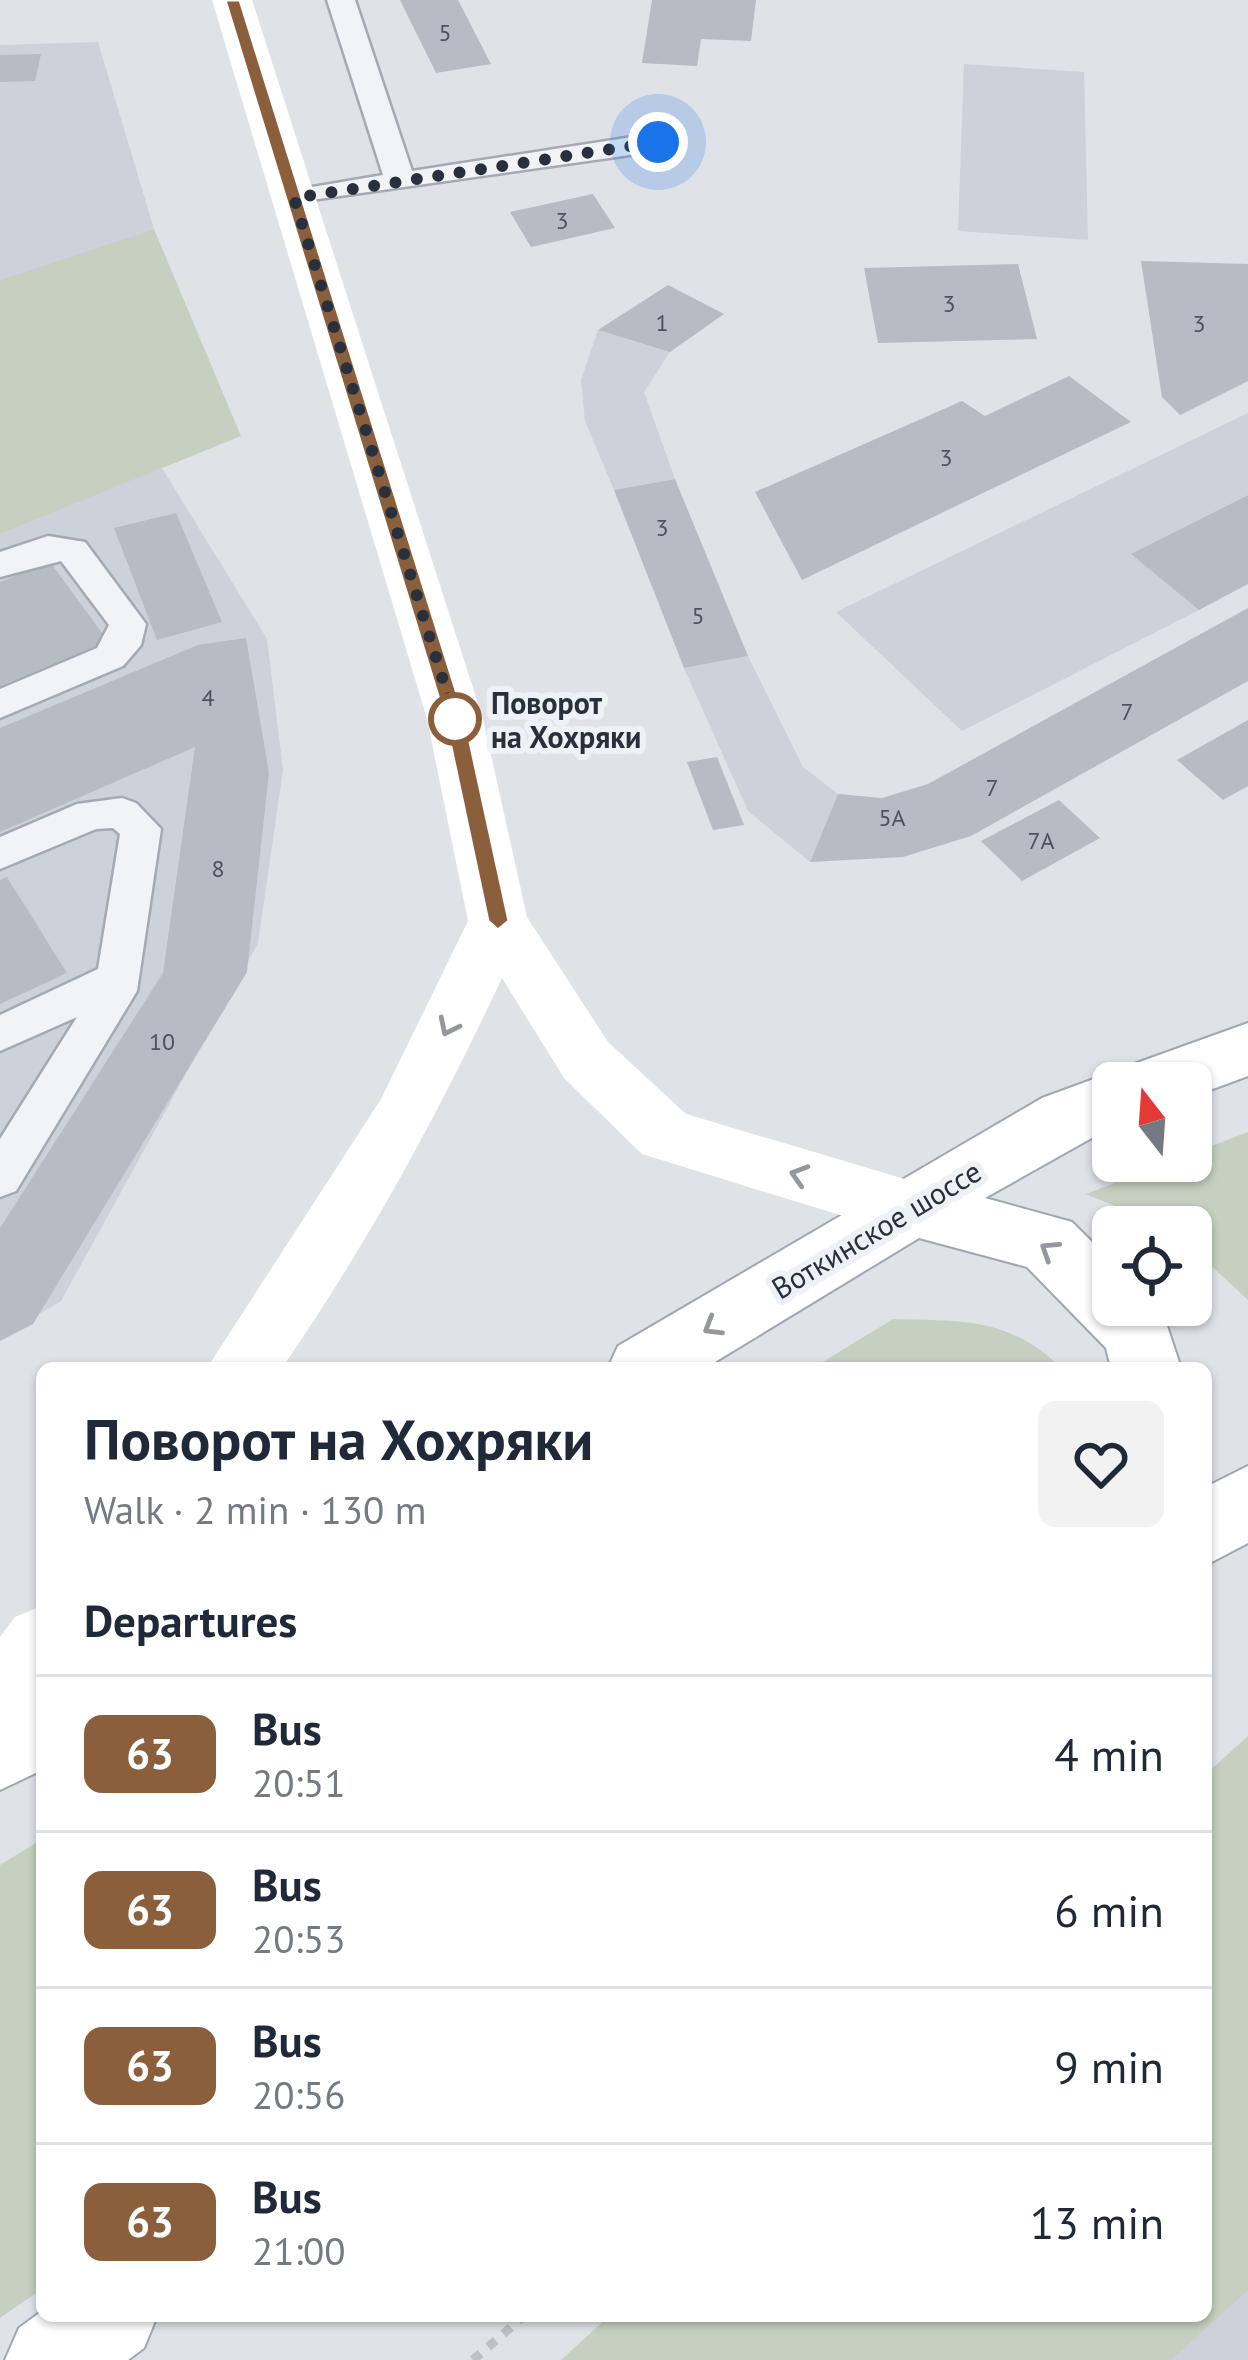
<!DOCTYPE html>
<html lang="en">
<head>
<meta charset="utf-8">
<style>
	:root { --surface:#fff; --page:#f2f2f3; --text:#1f2937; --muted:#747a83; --line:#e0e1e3 }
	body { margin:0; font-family:"PT Sans",sans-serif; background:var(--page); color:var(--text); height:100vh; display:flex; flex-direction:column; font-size:45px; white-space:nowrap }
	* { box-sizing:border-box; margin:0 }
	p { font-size:39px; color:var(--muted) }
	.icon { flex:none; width:66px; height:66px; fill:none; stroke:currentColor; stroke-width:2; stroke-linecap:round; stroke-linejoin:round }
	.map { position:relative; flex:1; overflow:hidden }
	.side { position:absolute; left:36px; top:1362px; width:1176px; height:960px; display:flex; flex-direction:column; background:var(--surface); border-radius:18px; box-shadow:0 3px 9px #0004 }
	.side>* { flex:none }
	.badge { padding:0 24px; border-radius:18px; font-size:42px; line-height:78px }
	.needle { width:78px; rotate:343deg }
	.tools { position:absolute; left:1092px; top:1062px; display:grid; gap:24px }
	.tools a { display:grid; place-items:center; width:120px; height:120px; border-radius:18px; background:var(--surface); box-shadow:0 3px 9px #0004; font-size:60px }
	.you { position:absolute; width:60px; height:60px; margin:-30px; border:9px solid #fff; border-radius:50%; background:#1a73e8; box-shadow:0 0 0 18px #1a73e833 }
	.map>.badge { position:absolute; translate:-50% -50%; box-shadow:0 0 0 6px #fff }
	h2 { padding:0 48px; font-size:45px; line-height:108px }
	.round { display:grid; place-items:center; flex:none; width:126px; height:126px; border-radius:18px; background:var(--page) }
	.head { display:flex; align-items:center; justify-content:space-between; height:204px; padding:0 48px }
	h1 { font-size:57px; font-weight:600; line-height:90px }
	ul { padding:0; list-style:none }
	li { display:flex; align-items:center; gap:36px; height:156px; padding:0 48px; border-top:3px solid var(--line) }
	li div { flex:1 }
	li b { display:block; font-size:45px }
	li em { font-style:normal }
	li .badge { min-width:132px; font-weight:700; text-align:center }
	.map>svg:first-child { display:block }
	.built { fill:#cdd1d9 }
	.green { fill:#c5d0c1 }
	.building { fill:#b7bbc3 }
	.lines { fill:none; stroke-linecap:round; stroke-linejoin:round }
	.lane-casing { stroke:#a5a9b1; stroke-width:5 }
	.primary-casing { stroke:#9fa7b2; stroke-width:4 }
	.path { stroke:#bdc0c6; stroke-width:9; stroke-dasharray:10 10; stroke-linecap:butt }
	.lane { fill:#f1f3f6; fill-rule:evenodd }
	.secondary { fill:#fff; fill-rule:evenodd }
	.primary { fill:#fff; fill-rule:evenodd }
	.oneway { stroke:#94989e }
	.line { fill:#8b5e3c; stroke:#fff; stroke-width:3 }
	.walk { stroke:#29303d; stroke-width:12; stroke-dasharray:0 21.6 }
	.stop-dot { fill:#fff; stroke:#8b5e3c; stroke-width:6 }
	.labels { text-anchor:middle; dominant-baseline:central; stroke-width:12; stroke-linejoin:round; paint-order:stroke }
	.number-label { font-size:24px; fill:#4c535e }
	.stop-label { font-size:30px; font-weight:bold; fill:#29303d; stroke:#eef1f5; text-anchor:start }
	.street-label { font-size:30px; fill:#29303d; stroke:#eef1f5 }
</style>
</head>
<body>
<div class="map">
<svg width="1248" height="2360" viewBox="0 0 1248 2360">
	<rect width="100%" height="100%" fill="#dfe2e7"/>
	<path class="built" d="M98,42L154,229L0,280V45Z
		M964,64L1084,72L1088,240L958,231Z
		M598,330L670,352L644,392L675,479L614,490L585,421L581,380Z
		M1248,413V495L1132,554L1199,610L962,731L836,612Z
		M162,468L267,639L283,770L258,943L61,1301L0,1337V534Z
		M748,656L803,767L838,794L810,862L748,811L684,668Z
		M1248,2252V2360H1169L1206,2316Z"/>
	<path class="green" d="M154,229L241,436L0,534V280Z
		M1248,1132V1300L1191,1247V1227H1167L1086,1194L1172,1161H1191V1154Z
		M893,1319C962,1321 1009,1317 1061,1368H813Z
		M1248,1736V2290L1171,2360H561L609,2316H1206V1774Z
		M42,1839V2289L0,2318V1865Z"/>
	<path class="building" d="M400,0H458L491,64L436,73Z
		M652,0H756L751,41L701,39L697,66L642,63Z
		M41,54L35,81L0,82V55Z
		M593,194L615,228L531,247L510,212Z
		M1141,261L1248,264V381L1180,415L1162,397Z
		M1018,264L1037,339L878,343L864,268Z
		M668,285L724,314L670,352L598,330Z
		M1069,376L1131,422L802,580L755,492L962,401L985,416Z
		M675,479L710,564L748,656L684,668L614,490Z
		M1248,495V584L1199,610L1131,554Z
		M176,513L222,622L157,640L114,528Z
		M50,562L108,641L0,686V582Z
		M1248,608V681L971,836L903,857L810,862L838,794L882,798L928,784Z
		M246,638L269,773L247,972L33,1324L0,1341V1228L163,973L195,747L0,832V728L198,645Z
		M1248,720V786L1223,800L1177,760Z
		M717,757L744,825L713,830L687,762Z
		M1059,800L1100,838L1022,881L981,841Z
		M7,877L67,973L0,1004V880Z"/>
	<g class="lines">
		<g class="lane-casing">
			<path id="lane" d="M327,0H355L412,171L658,133L673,142L658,151L283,204L279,198L283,192L383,175Z
				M48,536L85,542L146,624L141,645L123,666L0,718V689L97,648L109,625L61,561L0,577V552Z
				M122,798L136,803L161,829L137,991L16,1191L0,1197V1139L77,1017L0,1051V1015L98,969L120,834L113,828L96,829L0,869V837L77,804Z"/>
		</g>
		<g class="primary-casing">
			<path id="primary" d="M1248,1023V1076L1191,1097V1083H1113V1126L985,1198L1072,1222L1113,1263V1305H1155L1162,1311L1181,1368H1111L1106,1348L1027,1267L919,1238L705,1368H608L618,1346L1042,1098L1113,1072L1128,1078L1134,1064Z
				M1248,1466V1543L1206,1565V1487Z
				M42,1687V1770L0,1790V1707Z
				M42,2311V2316H157L144,2348L128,2360H5L19,2328Z"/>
		</g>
		<path class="path" d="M473,2360L524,2316"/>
		<use href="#lane" class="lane"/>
		<path class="secondary" d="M212,0H252L483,719L527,917L608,1042L686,1114L935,1188L944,1208L935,1228L911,1237L642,1154L564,1078L502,978C438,1115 368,1243 282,1368H207L381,1099L468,921L427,719Z
			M42,1606V1707L27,1727L0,1738V1637L15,1617Z"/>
		<use href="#primary" class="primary"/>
	</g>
	<defs><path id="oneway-chevron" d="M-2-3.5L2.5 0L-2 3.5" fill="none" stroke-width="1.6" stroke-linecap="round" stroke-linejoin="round" transform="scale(3)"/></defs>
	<g class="oneway">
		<use href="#oneway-chevron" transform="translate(448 1027) rotate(116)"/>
		<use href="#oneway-chevron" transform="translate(799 1175) rotate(-163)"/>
		<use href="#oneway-chevron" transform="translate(1049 1250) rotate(-147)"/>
		<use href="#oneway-chevron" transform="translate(712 1327) rotate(149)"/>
	</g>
	<path class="line" d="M225,0H240L465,719L509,921L498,930L488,921L445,719Z"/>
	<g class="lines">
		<path class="walk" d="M455,719L294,198L658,142"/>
	</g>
	<circle class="stop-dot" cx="455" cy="719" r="24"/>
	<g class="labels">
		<g class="number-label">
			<text x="445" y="32">5</text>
			<text x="562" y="220">3</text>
			<text x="949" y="303">3</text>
			<text x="662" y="322">1</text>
			<text x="1199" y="323">3</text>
			<text x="946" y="457">3</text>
			<text x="662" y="527">3</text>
			<text x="698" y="615">5</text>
			<text x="208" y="697">4</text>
			<text x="1127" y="711">7</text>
			<text x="992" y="787">7</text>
			<text x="892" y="817">5А</text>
			<text x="1041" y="840">7А</text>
			<text x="218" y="868">8</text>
			<text x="162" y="1041">10</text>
		</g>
		<g class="stop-label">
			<text x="491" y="702">Поворот<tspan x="491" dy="34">на Хохряки</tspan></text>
		</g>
		<g class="street-label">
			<text transform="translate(876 1229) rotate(-31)">Воткинское шоссе</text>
		</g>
	</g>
</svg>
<div class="tools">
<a><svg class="needle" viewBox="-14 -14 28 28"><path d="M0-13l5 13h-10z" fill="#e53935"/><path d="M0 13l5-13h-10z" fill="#747a83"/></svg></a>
<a><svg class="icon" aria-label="locate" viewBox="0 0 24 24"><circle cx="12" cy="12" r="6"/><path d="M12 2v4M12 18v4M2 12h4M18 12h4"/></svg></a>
</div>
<div class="you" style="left:658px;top:142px"></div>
<section class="side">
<div class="head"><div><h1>Поворот на Хохряки</h1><p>Walk · 2 min · 130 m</p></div><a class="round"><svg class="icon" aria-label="heart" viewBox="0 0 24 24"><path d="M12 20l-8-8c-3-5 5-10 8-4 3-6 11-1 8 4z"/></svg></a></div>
<h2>Departures</h2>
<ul>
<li><span class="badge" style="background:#8b5e3c;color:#fff">63</span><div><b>Bus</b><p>20:51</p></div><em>4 min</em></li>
<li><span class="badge" style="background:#8b5e3c;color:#fff">63</span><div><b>Bus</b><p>20:53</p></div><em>6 min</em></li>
<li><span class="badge" style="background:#8b5e3c;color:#fff">63</span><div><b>Bus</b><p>20:56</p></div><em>9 min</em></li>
<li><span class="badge" style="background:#8b5e3c;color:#fff">63</span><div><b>Bus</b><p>21:00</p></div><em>13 min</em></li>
</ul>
</section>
</div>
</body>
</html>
